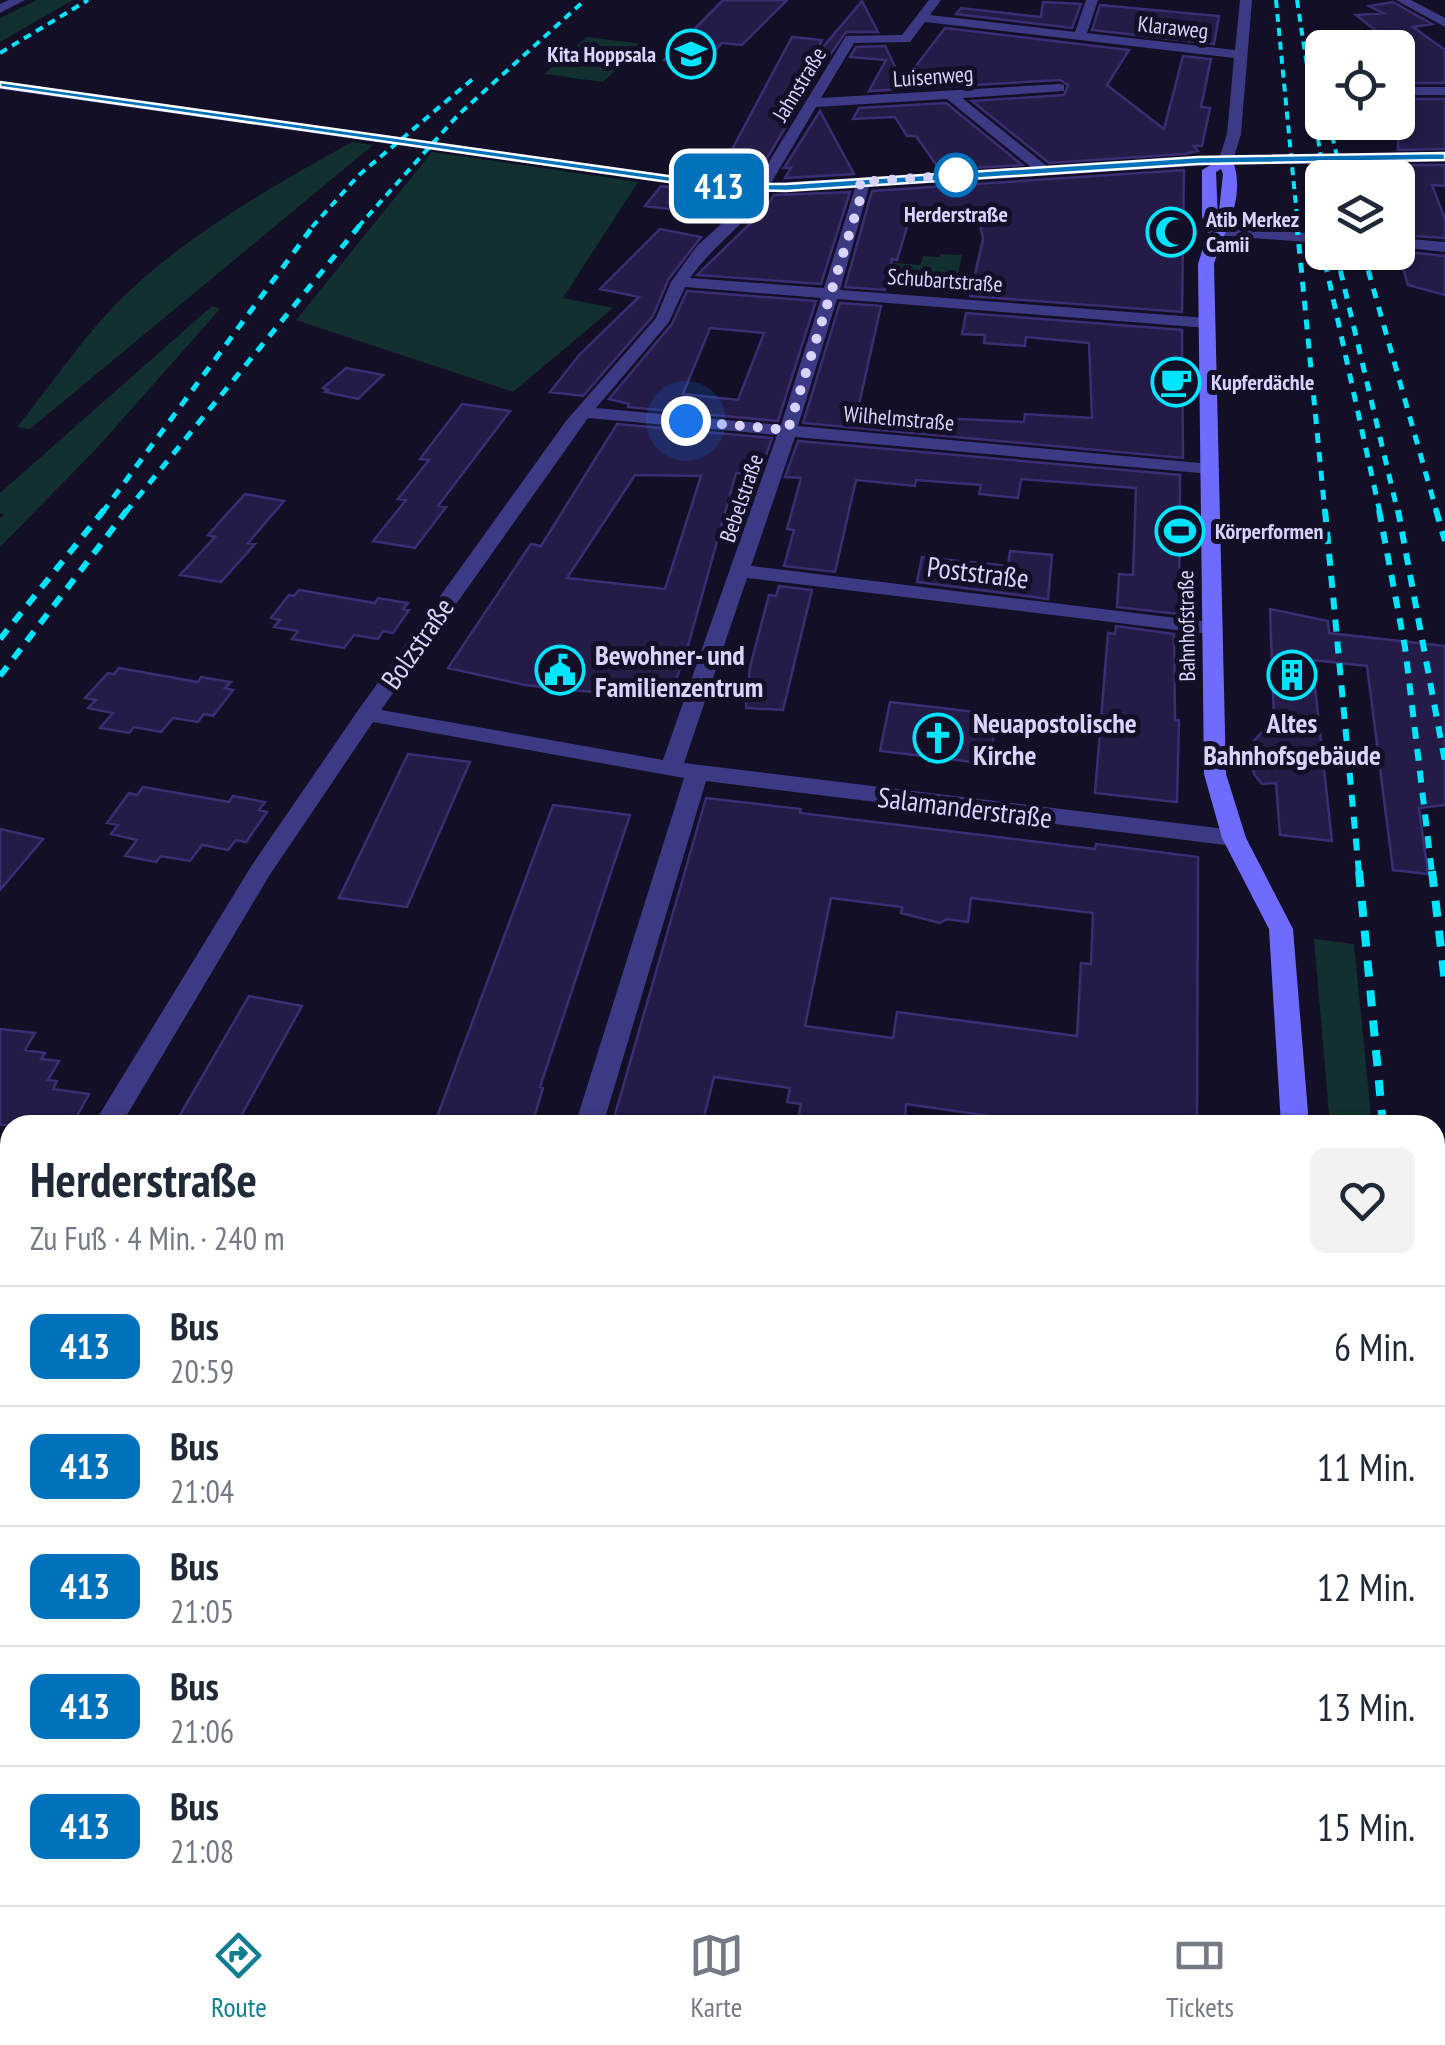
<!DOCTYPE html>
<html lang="de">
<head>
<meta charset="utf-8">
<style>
	:root { --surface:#fff; --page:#f2f2f3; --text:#1f2937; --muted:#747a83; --line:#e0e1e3; --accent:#117e91 }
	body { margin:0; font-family:"PT Sans Narrow",sans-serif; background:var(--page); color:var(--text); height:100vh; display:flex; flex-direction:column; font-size:38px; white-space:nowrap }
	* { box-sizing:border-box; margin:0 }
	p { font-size:32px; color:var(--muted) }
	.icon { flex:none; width:55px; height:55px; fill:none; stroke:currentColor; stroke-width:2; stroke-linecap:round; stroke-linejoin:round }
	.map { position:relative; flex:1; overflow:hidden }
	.details { position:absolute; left:0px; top:1115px; width:1445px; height:790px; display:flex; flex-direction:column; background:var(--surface); border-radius:30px 30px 0 0; box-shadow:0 2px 8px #0004 }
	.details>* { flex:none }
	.badge { padding:0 20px; border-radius:15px; font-size:35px; line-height:65px }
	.fabs { position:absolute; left:1305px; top:30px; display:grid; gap:20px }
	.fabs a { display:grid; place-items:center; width:110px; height:110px; border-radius:15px; background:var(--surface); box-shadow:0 2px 8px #0004; font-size:50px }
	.you { position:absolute; width:50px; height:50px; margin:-25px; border:8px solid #fff; border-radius:50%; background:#1a73e8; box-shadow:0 0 0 15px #1a73e833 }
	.map>.badge { position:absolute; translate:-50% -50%; box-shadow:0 0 0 5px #fff }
	.round { display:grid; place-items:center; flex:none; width:105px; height:105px; border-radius:15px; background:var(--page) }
	.headline { display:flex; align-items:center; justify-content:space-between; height:170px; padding:0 30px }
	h1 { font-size:48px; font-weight:600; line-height:75px }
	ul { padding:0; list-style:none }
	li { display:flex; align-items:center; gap:30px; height:120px; padding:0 30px; border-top:2px solid var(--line) }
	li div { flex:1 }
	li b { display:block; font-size:38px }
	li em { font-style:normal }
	li .badge { min-width:110px; font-weight:700; text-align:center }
	.tabs { display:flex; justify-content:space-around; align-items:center; height:140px; border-top:2px solid var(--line); background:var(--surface); font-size:28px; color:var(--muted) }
	.tabs a { display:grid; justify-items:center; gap:5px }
	.tabs .current { color:var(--accent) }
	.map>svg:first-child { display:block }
	.green { fill:#12302f }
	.building { fill:#241b47; stroke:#3b2d73; stroke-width:2.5; fill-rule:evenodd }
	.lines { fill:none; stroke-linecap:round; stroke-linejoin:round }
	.street { fill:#3d3a85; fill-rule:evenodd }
	.secondary { fill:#6f6bff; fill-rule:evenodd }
	.rail-far4 { stroke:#00e5ff; stroke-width:4; stroke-dasharray:8 6; stroke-linecap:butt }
	.rail-far3 { stroke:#00e5ff; stroke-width:5; stroke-dasharray:10 9; stroke-linecap:butt }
	.rail-far2 { stroke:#00e5ff; stroke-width:6; stroke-dasharray:12 10; stroke-linecap:butt }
	.rail-far1 { stroke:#00e5ff; stroke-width:8; stroke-dasharray:16 14; stroke-linecap:butt }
	.rail { stroke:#00e5ff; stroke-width:10; stroke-dasharray:20 18; stroke-linecap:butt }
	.line { fill:#0072bc; stroke:#fff; stroke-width:2.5 }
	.walk { stroke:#d9d4ff; stroke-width:10; stroke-dasharray:0 18 }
	.stop-dot { fill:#fff; stroke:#0072bc; stroke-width:5 }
	.labels { text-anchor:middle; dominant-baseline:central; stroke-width:10; stroke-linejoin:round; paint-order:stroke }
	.far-street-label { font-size:22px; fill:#d9d4ff; stroke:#130f26 }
	.far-poi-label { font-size:22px; font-weight:bold; fill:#d9d4ff; stroke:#130f26; text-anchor:start }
	.far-stop-label { font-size:22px; font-weight:bold; fill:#d9d4ff; stroke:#130f26 }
	.street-label { font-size:28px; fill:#d9d4ff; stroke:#130f26 }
	.poi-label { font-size:28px; font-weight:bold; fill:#d9d4ff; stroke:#130f26; text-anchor:start }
</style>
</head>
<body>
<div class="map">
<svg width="1445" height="1905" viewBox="0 0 1445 1905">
	<rect width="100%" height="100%" fill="#130f26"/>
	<path class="green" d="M37,0H73L0,42V18Z
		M587,37L644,44L603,82L544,74Z
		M352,142L373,145L30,429L17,427C49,388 78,344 113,307C179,239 269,188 352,142Z
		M432,152L638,182L563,298L613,308L513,392L296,320Z
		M940,254L962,255L954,294L863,286L870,261L920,265L923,256L939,257Z
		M212,306L220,309L98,447L0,547V519L4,515L0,513V493Z
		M1314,939L1354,944L1372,1125H1330Z
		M1435,1769L1445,1905H1395L1394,1895H1435Z
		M0,1819L10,1821V1895H325L321,1905H0Z"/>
	<path class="building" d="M723,0H787L742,45L722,43L702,65L664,60Z
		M862,1L878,32H846L830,55L818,53Z
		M1043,2L1081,4L1072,28L956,14L961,8L1041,17Z
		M1393,2L1432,24L1413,27L1445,50V83H1398V48L1356,15L1383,13L1369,6Z
		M1100,5L1219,16L1214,44L1092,30Z
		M945,28L1129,50L1107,85L1164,129L1183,56L1211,59L1201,107L1210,108L1202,146H1194L1198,151L1185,154L1049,163L972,101L1064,95L1068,85L1060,80L869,91L886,60L850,57L856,47L885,46L903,83Z
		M792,37L822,40L790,108H797L763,165L731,161L718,178L671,172L687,152L728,157Z
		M1398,99H1445V149L1398,150V139L1386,122H1398Z
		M946,103L1022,165L940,170L916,136H907L895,117L853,119L859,108Z
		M820,111L854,174L785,178L791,168H784Z
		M1398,165H1445V186L1432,185L1445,219V238L1398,235Z
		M1184,170L1182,312L970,296L983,239L978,214H911L897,260L892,259L885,290L845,287L872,191Z
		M661,186L708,192L694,212L645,206Z
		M850,192L821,284L697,275L765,209L774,195Z
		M660,229L701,237L668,280L653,316L583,396L550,392L580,354L639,297L600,289Z
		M1398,251L1445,256V295L1408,285Z
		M687,291L816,301L778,421L628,407L629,404L609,399L672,324ZM710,328L764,333L738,400L683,394Z
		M840,303L881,306L858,409L918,417L1024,422L1025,414L1092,418L1089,343L1026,337L1025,346L984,343L985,335L962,334L966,313L1182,330L1183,458L803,423Z
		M346,368L383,375L358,399L325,392L328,390L323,388Z
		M462,404L510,411L438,506L446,507L415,548L373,541L406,500L398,499L429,460L420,459Z
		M617,424L772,438L759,475L736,473L688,646L669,700L525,685L448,668L531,544L541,546ZM635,475L701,476L665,589L567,578Z
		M798,441L1180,475L1179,614L1117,607L1119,574L1133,575L1136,488L1021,479L1018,498L979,494L981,485L916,480L915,486L856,480L835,572L784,566L794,530L787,529L801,478L785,477Z
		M245,494L284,501L248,543L255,544L221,582L180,575L215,537L208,535Z
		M1010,551L1052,555L1048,599L917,582L922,557L1008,566Z
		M779,586L812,590L783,710L746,708L750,667L769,595L776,596Z
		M299,590L375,603L378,598L408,603L403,609L409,610L393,633L383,631L378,639L354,635L344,648L292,639L298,631L274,627L280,620L271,618L289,595L294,596Z
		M1270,609L1328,621L1329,633L1445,646V805L1419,808L1428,874L1393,870L1367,666L1312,660L1332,841L1280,835L1276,783L1262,784L1254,774L1249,754L1254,741L1274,719Z
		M1116,626L1174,634L1175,720H1179L1177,802L1095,793L1108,633L1115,634Z
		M119,668L198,682L201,677L231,682L225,688L233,690L213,716L204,714L198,722L173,718L161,732L134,727L129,733L100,728L113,713L88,708L96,700L85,698L108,673L114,674Z
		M890,702L985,713L984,724L995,725L990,764L880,751Z
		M408,754L470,762L407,907L339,898Z
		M143,787L229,802L233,796L265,802L259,810L267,812L246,842L236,840L228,850L202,845L190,861L161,856L156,862L125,856L137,840L111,834L118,825L107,823L129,793L137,795Z
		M706,798L801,809L800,813L1095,849L1096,844L1198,857L1197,1125H1053L906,1104L905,1125H797L801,1104L787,1102L790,1088L714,1077L702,1125H612ZM831,898L902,907L901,913L940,923L947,919L968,922L971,898L1093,913L1091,964L1081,963L1077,1036L897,1012L893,1038L805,1026Z
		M553,805L630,815L540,1087L543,1088L532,1125H434Z
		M0,829L43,839L0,890Z
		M249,996L302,1006L236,1125H174Z
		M0,1029L35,1033L25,1050L45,1053L41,1059L59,1061L48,1080L57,1081L53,1089L89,1094L72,1125H0Z"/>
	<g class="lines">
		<path class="street" d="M9,0H25L0,13V4Z
			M929,0H941L930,15L1075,32L1086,0H1098L1087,33L1235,50L1240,0H1252L1241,134L1233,160L1226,164L869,187L840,290L1208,318L1216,323L1208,328L837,299L798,426L1211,464L1220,469L1211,474L795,437L751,566L1209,622L1219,628L1209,634L747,578L684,763L1234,830L1242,832L1246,838L1242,844L1234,846L706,781L603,1125H575L684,778L373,722L269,876L121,1125H93L252,865L359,709L566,421L656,318L671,282L697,246L744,203L751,192L725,191L0,89V81L725,183H756L846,36L902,35ZM925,22L1234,58L1227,134L1220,156L1048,167L962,98L1064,91V85L1059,84L821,98L854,43L910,42ZM947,99L1032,168L771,183L816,107ZM855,188L824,288L690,278C712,246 746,225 766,192ZM685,287L821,298L781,425L596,408L669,322ZM588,418L777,435L663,760L381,710Z
			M1396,0H1411L1445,18V27Z
			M1398,87H1445V95H1398Z
			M1216,227L1322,234V243L1211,235V229Z
			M1398,238L1445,242V252L1398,247Z
			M10,1276V1314L0,1318V1280Z
			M333,1895H371L367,1905H329Z"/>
		<path class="secondary" d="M1445,153V161L1234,164C1245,201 1224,230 1214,264L1226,774L1246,838L1293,929L1309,1125H1281L1269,929L1222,838L1204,774L1198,264L1208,232L1202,217V170L1226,156ZM1221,169L1223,174L1218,220L1216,172Z
			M1323,1895H1361L1362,1905H1324Z"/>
		<path class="rail-far4" d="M1276,0L1298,227
			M1297,0L1324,178
			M0,53L88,0
			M1329,122L1342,178
			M1309,189L1317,227
			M312,227L359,175L475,77
			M358,227L458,115L585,0"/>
		<path class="rail-far3" d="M1297,225L1325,513
			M1317,225L1380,513
			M1336,252L1398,513
			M1363,252L1437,513
			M102,513L314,225
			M125,513L360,225"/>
		<path class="rail-far2" d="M1325,510L1359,873
			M1379,510L1405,647L1432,873
			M1398,510L1445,762
			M1436,510L1445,541
			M0,639L104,510
			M0,676L127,510"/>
		<path class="rail-far1" d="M1359,871L1383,1125
			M1432,871L1445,982"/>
		<path class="rail" d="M1435,1594L1445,1685"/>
	</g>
	<path class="line" d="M0,82L725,184H786L1198,157L1445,153V160L1198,164L786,191L725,190L0,87Z"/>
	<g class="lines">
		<path class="walk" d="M686,421L788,430L863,190L859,182L959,175H956"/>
	</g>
	<defs>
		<g id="school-ring" transform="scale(2.5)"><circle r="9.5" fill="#130f26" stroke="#00e5ff" stroke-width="1.5"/><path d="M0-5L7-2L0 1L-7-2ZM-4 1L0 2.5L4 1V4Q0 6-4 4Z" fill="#00e5ff"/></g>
		<g id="mosque-ring" transform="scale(2.5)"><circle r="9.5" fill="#130f26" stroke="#00e5ff" stroke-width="1.5"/><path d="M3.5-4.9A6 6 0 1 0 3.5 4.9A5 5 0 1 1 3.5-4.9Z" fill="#00e5ff"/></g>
		<g id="cafe-ring" transform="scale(2.5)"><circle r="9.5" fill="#130f26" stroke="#00e5ff" stroke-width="1.5"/><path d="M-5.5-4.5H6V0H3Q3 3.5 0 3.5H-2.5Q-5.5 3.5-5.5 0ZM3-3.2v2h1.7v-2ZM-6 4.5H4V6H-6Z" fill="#00e5ff"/></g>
		<g id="stadium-ring" transform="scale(2.5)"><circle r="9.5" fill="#130f26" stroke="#00e5ff" stroke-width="1.5"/><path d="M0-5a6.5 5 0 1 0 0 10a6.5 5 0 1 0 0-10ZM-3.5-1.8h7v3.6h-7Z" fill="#00e5ff"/></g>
		<g id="civic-ring" transform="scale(2.5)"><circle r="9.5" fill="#130f26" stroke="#00e5ff" stroke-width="1.5"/><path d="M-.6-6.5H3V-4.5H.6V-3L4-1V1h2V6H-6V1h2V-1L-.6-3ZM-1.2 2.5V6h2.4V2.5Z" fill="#00e5ff"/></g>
		<g id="building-ring" transform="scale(2.5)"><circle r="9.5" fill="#130f26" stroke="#00e5ff" stroke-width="1.5"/><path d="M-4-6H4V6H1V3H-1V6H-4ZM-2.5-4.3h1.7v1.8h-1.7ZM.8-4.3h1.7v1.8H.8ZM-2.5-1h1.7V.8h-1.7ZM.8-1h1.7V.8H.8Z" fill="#00e5ff"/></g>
		<g id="church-ring" transform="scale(2.5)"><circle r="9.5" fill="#130f26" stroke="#00e5ff" stroke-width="1.5"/><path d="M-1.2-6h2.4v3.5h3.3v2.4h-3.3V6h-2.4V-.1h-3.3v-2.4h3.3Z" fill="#00e5ff"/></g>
	</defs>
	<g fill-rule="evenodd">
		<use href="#school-ring" x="691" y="54"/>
		<use href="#mosque-ring" x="1171" y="232"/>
		<use href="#cafe-ring" x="1176" y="382"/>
		<use href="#stadium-ring" x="1180" y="531"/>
		<use href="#civic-ring" x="560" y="670"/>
		<use href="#building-ring" x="1292" y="675"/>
		<use href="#church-ring" x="938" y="738"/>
	</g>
	<circle class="stop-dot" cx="956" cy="175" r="20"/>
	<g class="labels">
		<g class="far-street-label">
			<text transform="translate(1173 27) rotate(6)">Klaraweg</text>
			<text transform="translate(933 76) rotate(-4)">Luisenweg</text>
			<text transform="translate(799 84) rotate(-59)">Jahnstraße</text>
			<text transform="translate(945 280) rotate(4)">Schubartstraße</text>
			<text transform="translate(899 418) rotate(5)">Wilhelmstraße</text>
			<text transform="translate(741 498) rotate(-71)">Bebelstraße</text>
			<text transform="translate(1186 626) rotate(-91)">Bahnhofstraße</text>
		</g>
		<g class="far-poi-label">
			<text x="656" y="54" text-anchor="end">Kita Hoppsala</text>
			<text x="1206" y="219">Atib Merkez<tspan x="1206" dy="25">Camii</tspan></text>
			<text x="1211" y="382">Kupferdächle</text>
			<text x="1215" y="531">Körperformen</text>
		</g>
		<g class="far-stop-label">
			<text x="956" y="214">Herderstraße</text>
		</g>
		<g class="street-label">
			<text transform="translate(978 572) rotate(7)">Poststraße</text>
			<text transform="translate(417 643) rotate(-55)">Bolzstraße</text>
			<text transform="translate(965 807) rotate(7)">Salamanderstraße</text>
		</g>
		<g class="poi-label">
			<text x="595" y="654">Bewohner- und<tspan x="595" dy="32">Familienzentrum</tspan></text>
			<text x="973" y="722">Neuapostolische<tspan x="973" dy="32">Kirche</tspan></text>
			<text x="1292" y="722" text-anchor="middle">Altes<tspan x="1292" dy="32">Bahnhofsgebäude</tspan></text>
		</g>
	</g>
</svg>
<div class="fabs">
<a><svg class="icon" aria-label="locate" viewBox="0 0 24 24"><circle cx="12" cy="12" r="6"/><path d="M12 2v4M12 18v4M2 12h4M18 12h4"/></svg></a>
<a><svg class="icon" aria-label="layers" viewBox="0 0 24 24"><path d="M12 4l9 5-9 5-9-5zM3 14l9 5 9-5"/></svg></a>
</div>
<div class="you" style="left:686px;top:421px"></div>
<b class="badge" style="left:719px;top:186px;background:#0072bc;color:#fff">413</b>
<section class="details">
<div class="headline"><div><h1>Herderstraße</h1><p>Zu Fuß · 4 Min. · 240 m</p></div><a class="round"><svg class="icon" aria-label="heart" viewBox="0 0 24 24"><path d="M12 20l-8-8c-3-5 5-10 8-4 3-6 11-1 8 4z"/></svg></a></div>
<ul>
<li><span class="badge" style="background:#0072bc;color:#fff">413</span><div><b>Bus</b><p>20:59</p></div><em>6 Min.</em></li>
<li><span class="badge" style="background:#0072bc;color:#fff">413</span><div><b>Bus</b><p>21:04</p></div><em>11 Min.</em></li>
<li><span class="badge" style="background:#0072bc;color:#fff">413</span><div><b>Bus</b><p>21:05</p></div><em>12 Min.</em></li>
<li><span class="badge" style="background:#0072bc;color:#fff">413</span><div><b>Bus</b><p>21:06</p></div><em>13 Min.</em></li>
<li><span class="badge" style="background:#0072bc;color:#fff">413</span><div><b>Bus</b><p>21:08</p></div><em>15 Min.</em></li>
</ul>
</section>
</div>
<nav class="tabs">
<a class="current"><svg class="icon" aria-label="directions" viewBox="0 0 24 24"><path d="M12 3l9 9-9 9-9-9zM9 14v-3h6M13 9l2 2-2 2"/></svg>Route</a>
<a><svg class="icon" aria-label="map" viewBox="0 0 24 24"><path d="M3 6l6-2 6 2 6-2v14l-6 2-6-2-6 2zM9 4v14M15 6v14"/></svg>Karte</a>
<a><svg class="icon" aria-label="tickets" viewBox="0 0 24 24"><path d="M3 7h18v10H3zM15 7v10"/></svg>Tickets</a>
</nav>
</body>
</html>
